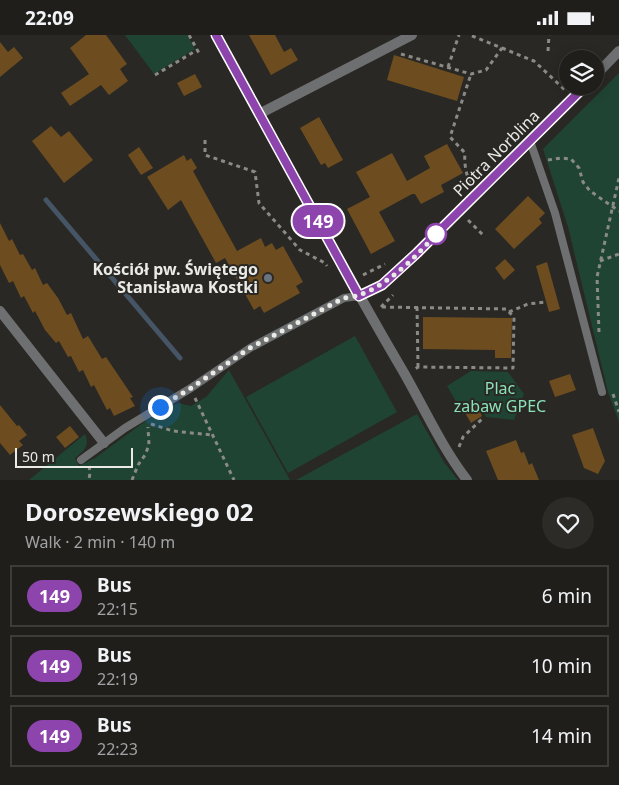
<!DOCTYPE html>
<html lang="en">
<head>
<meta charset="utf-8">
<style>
	:root { --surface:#1f1e1b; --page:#2c2b28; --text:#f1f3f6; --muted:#a1a2a3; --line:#3c3c3a }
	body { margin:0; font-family:"Noto Sans",sans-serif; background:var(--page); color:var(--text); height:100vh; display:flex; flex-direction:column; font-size:19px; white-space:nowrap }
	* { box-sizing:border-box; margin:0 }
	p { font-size:16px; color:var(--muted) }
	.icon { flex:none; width:28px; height:28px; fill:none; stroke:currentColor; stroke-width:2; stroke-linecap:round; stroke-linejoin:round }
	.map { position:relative; height:445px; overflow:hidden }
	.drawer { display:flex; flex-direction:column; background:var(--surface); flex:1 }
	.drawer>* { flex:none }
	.badge { padding:0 10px; border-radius:16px; font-size:18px; line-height:32px }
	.controls { position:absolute; left:559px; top:15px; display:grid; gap:10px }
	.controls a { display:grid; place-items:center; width:45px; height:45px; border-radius:50%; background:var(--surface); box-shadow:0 2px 12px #0003,0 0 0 1px var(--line); font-size:25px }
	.scale { position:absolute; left:15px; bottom:12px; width:118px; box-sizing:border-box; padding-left:5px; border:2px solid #eaeae7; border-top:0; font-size:14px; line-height:18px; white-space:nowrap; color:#eaeae7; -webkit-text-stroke:4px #292824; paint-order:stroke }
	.you { position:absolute; width:25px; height:25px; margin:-12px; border:4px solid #fff; border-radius:50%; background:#1a73e8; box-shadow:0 0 0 8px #1a73e833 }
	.map>.badge { position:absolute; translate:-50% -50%; box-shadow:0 0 0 2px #fff }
	.round { display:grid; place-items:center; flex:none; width:52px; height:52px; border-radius:26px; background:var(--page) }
	.headline { display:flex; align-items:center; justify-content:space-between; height:85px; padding:0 25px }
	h1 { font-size:24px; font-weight:700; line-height:38px }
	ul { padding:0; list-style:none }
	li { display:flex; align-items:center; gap:15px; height:62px; margin:0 10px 8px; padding:0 15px; border:2px solid var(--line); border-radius:0px }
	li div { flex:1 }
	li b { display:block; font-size:19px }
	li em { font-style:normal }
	li .badge { min-width:55px; font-weight:700; text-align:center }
	.status { display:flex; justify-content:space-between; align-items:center; height:35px; padding:0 25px; background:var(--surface); direction:ltr }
	.status svg { height:14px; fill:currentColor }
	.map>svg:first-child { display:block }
	.green { fill:#1f4433 }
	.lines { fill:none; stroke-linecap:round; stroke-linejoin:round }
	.stream { stroke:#465565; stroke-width:5 }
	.building { fill:#6d4d1f }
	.path { stroke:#8a8a86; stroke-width:3; stroke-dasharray:4 4; stroke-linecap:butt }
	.service { stroke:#6d6f71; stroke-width:8 }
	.minor { stroke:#6d6f71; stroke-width:10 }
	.line-casing { stroke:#fff; stroke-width:11 }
	.line { stroke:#8e44ad; stroke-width:8 }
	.walk { stroke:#eaeae7; stroke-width:5; stroke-dasharray:0 9 }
	.stop-dot { fill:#fff; stroke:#8e44ad; stroke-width:2.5 }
	.worship-dot { fill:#6b7280; stroke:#292824; stroke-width:2 }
	.labels { text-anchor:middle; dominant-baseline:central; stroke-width:4; stroke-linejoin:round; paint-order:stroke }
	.street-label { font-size:16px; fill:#eaeae7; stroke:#292824 }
	.poi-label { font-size:16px; font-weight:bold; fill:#eaeae7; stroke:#292824; text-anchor:end }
	.park-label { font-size:16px; fill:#8ae2b8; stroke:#292824 }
</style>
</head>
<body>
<div class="status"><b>22:09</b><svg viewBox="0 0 49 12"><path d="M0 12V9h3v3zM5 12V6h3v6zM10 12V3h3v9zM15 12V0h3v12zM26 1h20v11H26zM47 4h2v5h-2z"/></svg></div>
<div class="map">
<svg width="619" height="445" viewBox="0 0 619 445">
	<rect width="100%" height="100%" fill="#292824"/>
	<path class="green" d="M125,0H187L195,14L154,39Z
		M619,38V387L608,357L568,192L543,114Z
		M355,301L397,377L288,438L246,362Z
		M229,335L290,445H29L85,399C90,411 84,416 75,423L79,431L95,423L162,374L178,368L191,371L206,362Z
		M471,336L508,337L524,359L514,385L486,382L477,366L461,375L447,351Z
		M417,379L444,427L458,445H296Z"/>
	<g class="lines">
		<path class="stream" d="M46,165L180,323"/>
	</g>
	<path class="building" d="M86,0H106L127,29L120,34L128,46L109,60L101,50L70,71L61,58L89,39L70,13Z
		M249,0H275L284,17L291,13L298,25L271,40Z
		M0,7L8,17L14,12L23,23L0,42Z
		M394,20L464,42L457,66L387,45Z
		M195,39L202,52L184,61L177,48Z
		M319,82L343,125L328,133L325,128L321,130L300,93Z
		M51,91L61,102L69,96L93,125L64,148L32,106Z
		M447,109L463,138L441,150L444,157L421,169L415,159H412L379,177L395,206L371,219L347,174L370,162L356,137L392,118L407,146L430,133L424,121Z
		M139,112L153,133L141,140L128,120Z
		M184,120L187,126L191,123L197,133L193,136L237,216L261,203L265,212L272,208L276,215L283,211L303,247L296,251L300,258L264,278L260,271L254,275L225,223L216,228L181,165L168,175L147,142Z
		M528,161L545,178L539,184L542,188L514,214L495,194Z
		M0,188L9,206L12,204L20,220L23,219L32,235L35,233L43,250L47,248L58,263L67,280L71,278L83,304L88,301L102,324L106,322L133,362L130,363L135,371L114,381L110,373L107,375L94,350L91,352L83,335L79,337L71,321L68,322L59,306L56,308L45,295L35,276L33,278L24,261L21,263L13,246L9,248L0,230Z
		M505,224L515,235L504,245L495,233Z
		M547,227L560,274L549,277L536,231Z
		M423,282L512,283L511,323H495V315L423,314Z
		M570,339L576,355L555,362L549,346Z
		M476,369L482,381L471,388L464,376Z
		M0,370L17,391L19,390L27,400L19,406L23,410L10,420L0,408Z
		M70,391L79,402L65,413L56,402Z
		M593,393L605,426L598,439L584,433L572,400Z
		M516,405L521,418L524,417L529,430L532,428L539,445H498L486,416Z"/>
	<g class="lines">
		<path class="path" d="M189,0L200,20
			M502,13L534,26L565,55
			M548,16L549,0
			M401,19L471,39L486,35L502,13L470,0
			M448,32L459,0
			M155,40L197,15
			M205,105V120L255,137L259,168L300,215L325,228L327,231
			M548,125L561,123L571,124L579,133L583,147L590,156L619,176
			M470,148C466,139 464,128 465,118L450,102L471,39
			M468,185L485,202
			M600,226L619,219
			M363,240L385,229
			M381,272L393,260
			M382,272L506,274L514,282L513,333L418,332L415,334
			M417,272L418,332
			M509,277L528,269L545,267
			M599,297L597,242L619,143
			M613,359L619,377
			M195,363L234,445
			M151,389L173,396L212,400
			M459,412L463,402L482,384
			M89,431L90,437L89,445
			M132,445L138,430L145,420L149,410L148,392"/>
		<path class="service" d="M530,106L555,178L602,357
			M81,425L125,393L191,353L250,313L344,263L359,261"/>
		<path class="minor" d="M216,0C277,110 336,222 400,331C422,368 440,410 467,445
			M595,41L619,16
			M259,79L412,0
			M359,261L382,250L417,218L585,51
			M0,276L104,408"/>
	</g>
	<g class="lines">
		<g class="line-casing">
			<path id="line" d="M216,0L359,261L382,250L417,218L585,51"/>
		</g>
		<use href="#line" class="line"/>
		<path class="walk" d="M160,372L191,353L250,313L344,263C349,262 355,262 359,260C387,251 418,220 436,199"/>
	</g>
	<circle class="stop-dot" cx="436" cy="199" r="10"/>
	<circle class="worship-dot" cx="268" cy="243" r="5"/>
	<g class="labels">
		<g class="street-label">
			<text transform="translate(496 118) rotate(-45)">Piotra Norblina</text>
		</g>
		<g class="poi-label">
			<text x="258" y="234">Kościół pw. Świętego<tspan x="258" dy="18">Stanisława Kostki</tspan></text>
		</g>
		<g class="park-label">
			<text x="500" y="353">Plac<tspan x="500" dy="18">zabaw GPEC</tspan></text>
		</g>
	</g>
</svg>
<div class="controls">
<a><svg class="icon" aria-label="layers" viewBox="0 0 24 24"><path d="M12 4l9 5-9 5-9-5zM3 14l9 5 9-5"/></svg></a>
</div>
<div class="scale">50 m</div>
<div class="you" style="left:160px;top:372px"></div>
<b class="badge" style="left:318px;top:186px;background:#8e44ad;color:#fff">149</b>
</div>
<section class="drawer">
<div class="headline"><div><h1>Doroszewskiego 02</h1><p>Walk · 2 min · 140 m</p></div><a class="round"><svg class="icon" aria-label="heart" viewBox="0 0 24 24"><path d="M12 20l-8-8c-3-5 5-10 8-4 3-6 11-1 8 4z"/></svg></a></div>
<ul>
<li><span class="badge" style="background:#8e44ad;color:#fff">149</span><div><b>Bus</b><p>22:15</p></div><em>6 min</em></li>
<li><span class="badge" style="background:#8e44ad;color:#fff">149</span><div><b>Bus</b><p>22:19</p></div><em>10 min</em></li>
<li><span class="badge" style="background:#8e44ad;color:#fff">149</span><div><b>Bus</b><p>22:23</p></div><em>14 min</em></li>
</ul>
</section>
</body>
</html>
